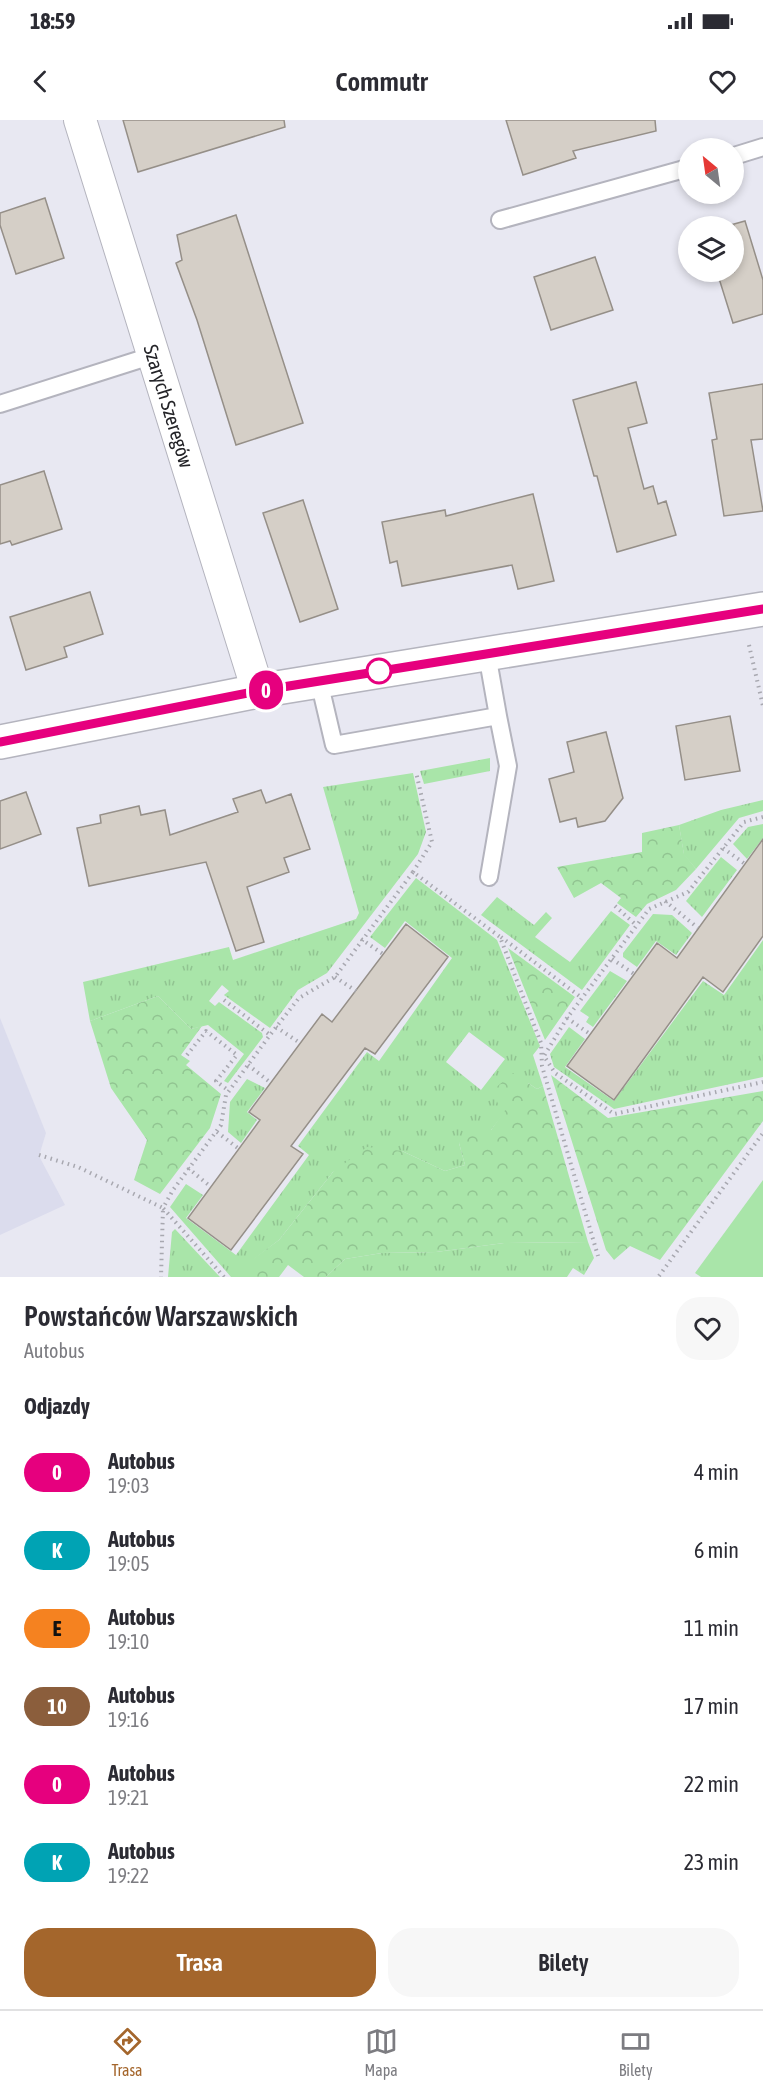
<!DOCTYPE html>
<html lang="pl">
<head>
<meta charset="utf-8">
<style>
	:root { --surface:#fff; --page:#f7f7f7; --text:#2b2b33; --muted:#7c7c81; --line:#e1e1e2; --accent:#a4662c }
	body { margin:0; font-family:"Asap Condensed",sans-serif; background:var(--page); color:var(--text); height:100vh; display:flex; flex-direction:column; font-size:22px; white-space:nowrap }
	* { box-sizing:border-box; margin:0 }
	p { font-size:20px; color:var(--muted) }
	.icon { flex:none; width:33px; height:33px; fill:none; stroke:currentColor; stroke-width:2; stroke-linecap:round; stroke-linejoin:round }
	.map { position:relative; height:1157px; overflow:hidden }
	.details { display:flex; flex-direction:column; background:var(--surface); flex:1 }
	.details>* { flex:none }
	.badge { padding:0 12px; border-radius:20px; font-size:21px; line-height:39px }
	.needle { width:39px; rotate:331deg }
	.tools { position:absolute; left:678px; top:18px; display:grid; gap:12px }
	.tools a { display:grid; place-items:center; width:66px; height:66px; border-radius:50%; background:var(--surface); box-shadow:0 3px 9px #0003; font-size:30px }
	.map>.badge { position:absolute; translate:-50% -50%; box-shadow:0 0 0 3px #fff }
	h2 { padding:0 24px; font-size:22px; line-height:54px }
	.round { display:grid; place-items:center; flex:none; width:63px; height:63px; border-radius:24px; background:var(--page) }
	.overview { display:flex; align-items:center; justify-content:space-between; height:102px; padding:0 24px }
	h1 { font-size:28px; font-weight:600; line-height:45px }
	.action { display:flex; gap:12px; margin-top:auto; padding:12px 24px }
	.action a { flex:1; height:69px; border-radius:24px; background:var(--accent); color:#fff; font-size:24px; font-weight:600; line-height:69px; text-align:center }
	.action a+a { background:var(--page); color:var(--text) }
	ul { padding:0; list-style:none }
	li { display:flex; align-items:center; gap:18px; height:78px; padding:0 24px }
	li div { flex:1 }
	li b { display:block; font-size:22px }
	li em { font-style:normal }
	li .badge { min-width:66px; font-weight:700; text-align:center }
	.status { display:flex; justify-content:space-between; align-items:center; height:42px; padding:0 30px; background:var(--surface); direction:ltr }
	.status svg { height:16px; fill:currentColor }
	header { display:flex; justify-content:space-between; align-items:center; height:78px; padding:0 24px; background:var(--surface); font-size:27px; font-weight:600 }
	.dock { display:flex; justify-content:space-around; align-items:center; height:84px; border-top:2px solid var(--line); background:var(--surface); font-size:16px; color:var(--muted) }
	.dock a { display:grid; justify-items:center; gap:3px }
	.dock .active { color:var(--accent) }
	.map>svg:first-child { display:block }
	.built { fill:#dbdced }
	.grass { fill:url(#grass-tufts); fill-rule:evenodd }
	.forest { fill:url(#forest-crowns) }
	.pitch { fill:#a9e5a9 }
	.building { fill:#d5cfc7; stroke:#958f88; stroke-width:1.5 }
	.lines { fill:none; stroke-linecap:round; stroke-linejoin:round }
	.service-casing { stroke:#b4b4be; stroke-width:20 }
	.minor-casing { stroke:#b4b4be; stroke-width:34 }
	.tertiary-casing { stroke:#b4b4be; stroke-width:36 }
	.path { stroke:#a8a8b0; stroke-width:4; stroke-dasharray:1.5 4.5; stroke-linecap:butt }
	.service { stroke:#fff; stroke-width:16 }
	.minor { stroke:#fff; stroke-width:32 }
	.tertiary { stroke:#fff; stroke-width:33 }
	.line-casing { stroke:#fff; stroke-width:14 }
	.line { stroke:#e6007e; stroke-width:9 }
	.stop-dot { fill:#fff; stroke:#e6007e; stroke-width:3 }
	.labels { text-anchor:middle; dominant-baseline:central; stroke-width:5; stroke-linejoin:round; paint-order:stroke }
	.street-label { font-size:20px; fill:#242428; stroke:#fff }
</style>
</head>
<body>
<div class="status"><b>18:59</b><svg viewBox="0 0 49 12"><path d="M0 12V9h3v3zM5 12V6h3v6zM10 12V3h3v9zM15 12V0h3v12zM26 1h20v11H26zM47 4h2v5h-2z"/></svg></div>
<header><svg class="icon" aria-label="back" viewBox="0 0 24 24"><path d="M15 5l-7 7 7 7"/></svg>Commutr<svg class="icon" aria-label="heart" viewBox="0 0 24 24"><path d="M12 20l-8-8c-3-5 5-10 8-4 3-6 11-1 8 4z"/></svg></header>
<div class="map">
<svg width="763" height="1157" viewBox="0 0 763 1157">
	<defs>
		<pattern id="grass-tufts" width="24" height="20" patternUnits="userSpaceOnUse" patternTransform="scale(1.5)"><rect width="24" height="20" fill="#a9e5a9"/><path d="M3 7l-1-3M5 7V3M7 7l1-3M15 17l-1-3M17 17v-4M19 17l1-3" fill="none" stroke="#91c491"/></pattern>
		<pattern id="forest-crowns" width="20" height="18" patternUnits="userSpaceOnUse" patternTransform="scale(1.5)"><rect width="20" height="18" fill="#a9e5a9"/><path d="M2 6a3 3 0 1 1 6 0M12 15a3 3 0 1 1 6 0" fill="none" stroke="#91c491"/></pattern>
	</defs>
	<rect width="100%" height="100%" fill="#e8e8f2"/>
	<path class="built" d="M0,898L46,1013L39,1036L65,1085L0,1115Z"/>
	<path class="grass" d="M490,638V651L424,664L420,651Z
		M413,653L426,712L418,734L327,853L298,870L270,908L224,875L229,871L222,865L209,881L215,886L219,882L262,913L263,917L228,963L224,961L244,934L208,905L191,909L158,876L90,901L83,862L229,827L233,840L356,799L359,793L323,667Z
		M763,680V691L739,698L696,749L684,735L679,705L721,690Z
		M763,704V718L747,739L733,724L748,707Z
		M721,737L737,750L702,797L686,781Z
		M416,758L497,820L540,926L533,935L543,966L537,969L528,963L491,1010L459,1023L465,1045L445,1051L402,1031L333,1052L279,1120L254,1139V1157H231L170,1087L186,1064L203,1075L186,1098L236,1135L309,1035L298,1026L367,932L379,941L452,838L405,801L385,828L370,817ZM469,912L505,939L481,970L446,942Z
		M497,777L534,805L546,792L552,798L535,817L570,842L611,791L630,805L582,870L481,795Z
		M653,794L672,795L692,813L676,835L656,821L637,847L623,837V833Z
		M763,820V957L614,989L554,947L550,934L569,907L585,919L565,947L614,981L703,861L724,875Z
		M610,851L627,861L593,907L586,902L589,897L580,891Z
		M247,959L265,968L247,992L257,1000L241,1023L228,1012L230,982Z
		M175,1109L220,1157H168L172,1112Z
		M588,1122L594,1138L584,1155L573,1148L567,1157H326L345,1139L382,1133L436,1132L504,1123Z"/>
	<path class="forest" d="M679,705L684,734L696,749L676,770L647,784L636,797L617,783L621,778L601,763L574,778L557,747L642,732V713Z
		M508,828L575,877L545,920Z
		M158,876L191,909L202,906L181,935L190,941L186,945L221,974L210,1008L160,1074L134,1060L147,1020L111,968L90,901Z
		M513,953L537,969L543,966L588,1122L504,1123L436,1132L382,1133L345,1139L326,1157H304L288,1145L279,1157H254L253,1139L279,1120L333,1052L367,1027L402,1031L445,1051L465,1045L459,1023L468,1005L491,1010L506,989L498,984L493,970Z
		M551,955L608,998L763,971V1001L660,1140L630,1126L614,1140L606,1130Z"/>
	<path class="pitch" d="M763,1060V1157H701L695,1153Z"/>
	<path class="building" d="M123,0H284L285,7L138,52Z
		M506,0H655L656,11L573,31L576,38L523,55Z
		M45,78L64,138L16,154L0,105V93Z
		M236,95L303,303L236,325L197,200L176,143L182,140L177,115Z
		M745,101L763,160V194L733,203L717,152H734V106H727Z
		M595,137L613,190L551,210L534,157Z
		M636,262L647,303L628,308L644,369L653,366L658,384L666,381L676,415L617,432L597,356H594L573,280Z
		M763,264V319L751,320L763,391L724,396L712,320L717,319L709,273Z
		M44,351L62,409L12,425L10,421L0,424V365Z
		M533,374L554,461L518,469L512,445L402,466L397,441L390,443L382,402L445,390L446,396Z
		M303,380L338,489L300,502L263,393Z
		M90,472L103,514L64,527L67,537L26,550L10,497Z
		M730,596L740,651L685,660L676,606Z
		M606,612L623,678L605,701L578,707L576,698L560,702L549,659L574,652L567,622Z
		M261,670L266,683L291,674L310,729L284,738L289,752L247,767L264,822L236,831L206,742L89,766L77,708L101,703L100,695L139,686L141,695L165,690L170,715L238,692L233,679Z
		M26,672L41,714L0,729V681Z
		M763,719V816L723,872L703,857L614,980L567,946L657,823L677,838Z
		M406,804L448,837L375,934L365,928L291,1026L303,1034L231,1130L188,1098L260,1000L249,992L322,894L332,902Z"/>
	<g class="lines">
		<g class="service-casing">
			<path id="service" d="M734,36L763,27
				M500,100L688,48
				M0,284L154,235
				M487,534L498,596
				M319,561L334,625L498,596L508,646L489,757"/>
		</g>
		<g class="minor-casing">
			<path id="minor" d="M80,0L258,571"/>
		</g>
		<g class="tertiary-casing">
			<path id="tertiary" d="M0,622L258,571L763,489"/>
		</g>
		<path class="path" d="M749,525L763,586
			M763,697L744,702L688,772L649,789L567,898L544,936L555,953L614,994L763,962
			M723,728L745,744
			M413,752L432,722L416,652
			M665,781L698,808
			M615,786L636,805
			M501,817L582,878
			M361,819L383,834
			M612,839L634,854
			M335,857L356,871
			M224,880L270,915
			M567,898L590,914
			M276,907L300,923
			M187,935L206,911L237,935L216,961L229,971
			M248,945L271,963
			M217,1012L239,1029
			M39,1035L78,1047L163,1088L161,1157
			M188,1048L211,1067
			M659,1156L763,1013
			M224,1157L163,1088L173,1070L221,1005L226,975L270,915L299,878L335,857L413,752L500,817L541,923L542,946L598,1136"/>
		<use href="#service" class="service"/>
		<use href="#minor" class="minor"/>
		<use href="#tertiary" class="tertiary"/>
	</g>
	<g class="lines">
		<g class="line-casing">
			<path id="line" d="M0,622L258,571L763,489"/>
		</g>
		<use href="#line" class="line"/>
	</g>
	<circle class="stop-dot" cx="379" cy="551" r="12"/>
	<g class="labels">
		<g class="street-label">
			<text transform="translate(169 286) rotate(73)">Szarych Szeregów</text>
		</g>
	</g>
</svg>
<div class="tools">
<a><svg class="needle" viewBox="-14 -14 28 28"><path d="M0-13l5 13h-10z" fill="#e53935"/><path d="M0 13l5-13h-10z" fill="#7c7c81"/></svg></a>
<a><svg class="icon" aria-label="layers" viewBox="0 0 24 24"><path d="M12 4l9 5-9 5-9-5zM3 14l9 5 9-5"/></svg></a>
</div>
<b class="badge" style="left:266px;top:570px;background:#e6007e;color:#fff">0</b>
</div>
<section class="details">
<div class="overview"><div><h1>Powstańców Warszawskich</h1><p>Autobus</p></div><a class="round"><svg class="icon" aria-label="heart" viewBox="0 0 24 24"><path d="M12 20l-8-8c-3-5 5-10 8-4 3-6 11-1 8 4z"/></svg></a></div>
<h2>Odjazdy</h2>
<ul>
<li><span class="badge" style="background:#e6007e;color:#fff">0</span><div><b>Autobus</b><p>19:03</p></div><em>4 min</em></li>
<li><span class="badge" style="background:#00a3b4;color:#fff">K</span><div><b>Autobus</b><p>19:05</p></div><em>6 min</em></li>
<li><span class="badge" style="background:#f58220;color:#111">E</span><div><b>Autobus</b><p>19:10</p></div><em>11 min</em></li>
<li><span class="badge" style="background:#8b5e3c;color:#fff">10</span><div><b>Autobus</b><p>19:16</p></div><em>17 min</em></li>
<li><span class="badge" style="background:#e6007e;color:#fff">0</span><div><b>Autobus</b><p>19:21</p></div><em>22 min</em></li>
<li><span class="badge" style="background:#00a3b4;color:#fff">K</span><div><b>Autobus</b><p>19:22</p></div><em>23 min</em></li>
</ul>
<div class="action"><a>Trasa</a><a>Bilety</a></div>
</section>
<nav class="dock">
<a class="active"><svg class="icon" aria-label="directions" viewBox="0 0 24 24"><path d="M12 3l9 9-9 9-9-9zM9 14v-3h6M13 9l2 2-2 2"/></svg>Trasa</a>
<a><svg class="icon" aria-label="map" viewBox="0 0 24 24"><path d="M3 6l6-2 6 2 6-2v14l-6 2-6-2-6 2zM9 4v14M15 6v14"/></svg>Mapa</a>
<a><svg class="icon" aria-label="tickets" viewBox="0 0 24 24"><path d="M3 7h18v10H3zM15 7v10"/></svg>Bilety</a>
</nav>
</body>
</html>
